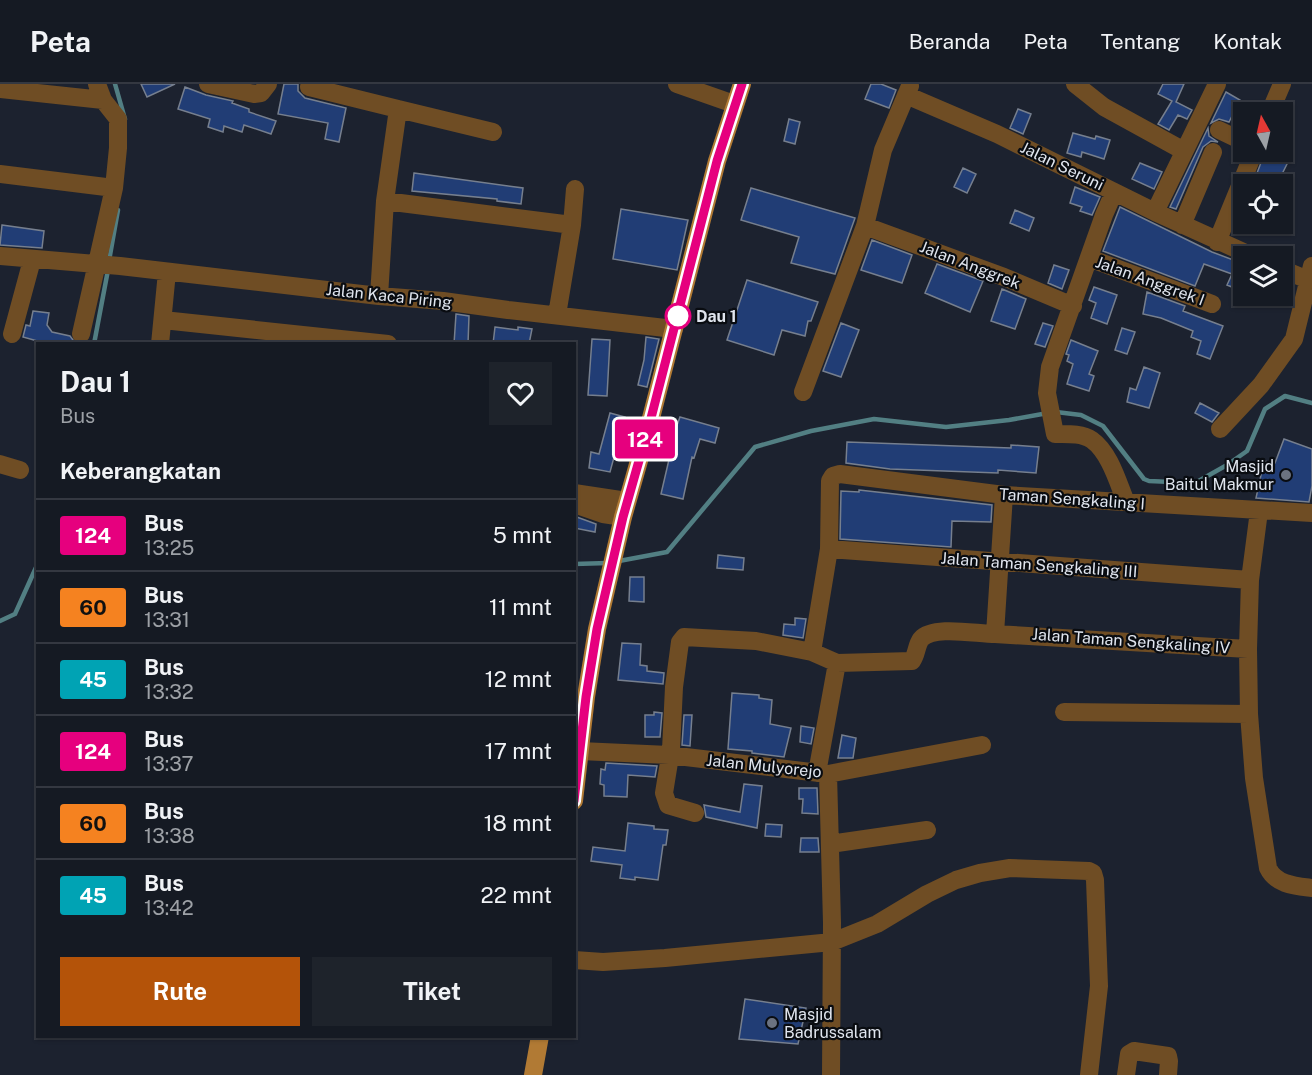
<!DOCTYPE html>
<html lang="id">
<head>
<meta charset="utf-8">
<style>
	:root { --surface:#151a23; --page:#1e232b; --text:#f1f3f6; --muted:#9da1a6; --line:#343841; --accent:#b45309 }
	body { margin:0; font-family:"Public Sans",sans-serif; background:var(--page); color:var(--text); height:100vh; display:flex; flex-direction:column; font-size:22px; white-space:nowrap }
	* { box-sizing:border-box; margin:0 }
	p { font-size:20px; color:var(--muted) }
	.icon { flex:none; width:33px; height:33px; fill:none; stroke:currentColor; stroke-width:2; stroke-linecap:round; stroke-linejoin:round }
	.map { position:relative; flex:1; overflow:hidden }
	.details { position:absolute; left:36px; top:258px; width:540px; height:696px; display:flex; flex-direction:column; background:var(--surface); border-radius:0px; box-shadow:0 2px 4px #0004,0 0 0 2px var(--line) }
	.details>* { flex:none }
	.badge { padding:0 12px; border-radius:4px; font-size:21px; line-height:39px }
	.needle { width:39px; rotate:352deg }
	.fabs { position:absolute; left:1233px; top:18px; display:grid; gap:12px }
	.fabs a { display:grid; place-items:center; width:60px; height:60px; border-radius:0px; background:var(--surface); box-shadow:0 2px 4px #0004,0 0 0 2px var(--line); font-size:30px }
	.map>.badge { position:absolute; translate:-50% -50%; box-shadow:0 0 0 3px #fff }
	h2 { padding:0 24px; font-size:22px; line-height:54px }
	.round { display:grid; place-items:center; flex:none; width:63px; height:63px; border-radius:0px; background:var(--page) }
	.head { display:flex; align-items:center; justify-content:space-between; height:102px; padding:0 24px }
	h1 { font-size:28px; font-weight:700; line-height:45px }
	.button { display:flex; gap:12px; margin-top:auto; padding:12px 24px }
	.button a { flex:1; height:69px; border-radius:0px; background:var(--accent); color:#fff; font-size:24px; font-weight:700; line-height:69px; text-align:center }
	.button a+a { background:var(--page); color:var(--text) }
	ul { padding:0; list-style:none }
	li { display:flex; align-items:center; gap:18px; height:72px; padding:0 24px; border-top:2px solid var(--line) }
	li div { flex:1 }
	li b { display:block; font-size:22px }
	li em { font-style:normal }
	li .badge { min-width:66px; font-weight:700; text-align:center }
	header { display:flex; align-items:center; gap:36px; box-sizing:border-box; height:84px; padding:0 30px; background:var(--surface); border-bottom:2px solid var(--line) }
	header strong { font-size:28px }
	nav { display:flex; gap:33px; margin-inline-start:auto; font-size:21px }
	.map>svg:first-child { display:block }
	.lines { fill:none; stroke-linecap:round; stroke-linejoin:round }
	.stream { stroke:#527f83; stroke-width:4.5 }
	.building { fill:#213d75; stroke:#767f8e; stroke-width:1.5 }
	.minor { stroke:#6f4d24; stroke-width:18 }
	.major { stroke:#b17a34; stroke-width:18 }
	.line-casing { stroke:#fff; stroke-width:14 }
	.line { stroke:#e6007e; stroke-width:9 }
	.stop-dot { fill:#fff; stroke:#e6007e; stroke-width:3 }
	.worship-dot { fill:#6b7280; stroke:#090c11; stroke-width:2 }
	.labels { text-anchor:middle; dominant-baseline:central; stroke-width:4.5; stroke-linejoin:round; paint-order:stroke }
	.street-label { font-size:16px; fill:#e0e5ee; stroke:#090c11 }
	.stop-label { font-size:16px; font-weight:bold; fill:#e0e5ee; stroke:#090c11; text-anchor:start }
	.poi-label { font-size:16px; fill:#e0e5ee; stroke:#090c11; text-anchor:end }
</style>
</head>
<body>
<header>
<strong>Peta</strong>
<nav><a>Beranda</a><a>Peta</a><a>Tentang</a><a>Kontak</a></nav>
</header>
<div class="map">
<svg width="1312" height="991" viewBox="0 0 1312 991">
	<rect width="100%" height="100%" fill="#1c222f"/>
	<g class="lines">
		<path class="stream" d="M115,0L125,35
			M109,177L118,126
			M94,260L108,186
			M1056,328L1081,331L1103,342L1144,395L1149,397L1195,399L1227,381L1247,367L1265,325L1285,312L1312,319
			M619,477L667,468L755,363L811,347L874,335L946,343L1009,336L1048,329
			M574,480L608,479
			M0,537L15,530L38,479"/>
	</g>
	<path class="building" d="M141,0H175L147,13Z
		M284,0H298V7L305,14L346,24L339,58L325,55L328,39L278,30Z
		M871,0H881L896,6L889,24L865,15Z
		M1163,0H1184L1176,18L1192,26L1187,35L1178,31L1169,46L1158,40L1172,17L1158,10Z
		M185,3L206,11L233,17L232,19L249,25V28L276,37L271,50L244,41L242,48L224,42L223,48L208,43L210,35L178,25Z
		M1226,8L1240,16L1229,38L1219,35L1211,39Z
		M1018,25L1031,30L1023,50L1010,44Z
		M789,35L800,38L795,60L784,57Z
		M1208,44L1209,52L1218,58L1211,57L1203,63L1176,125L1170,123Z
		M1073,49L1095,55L1096,52L1110,56L1104,75L1082,68L1081,73L1067,69Z
		M1265,68H1293L1277,100H1261L1254,97Z
		M1140,79L1162,88L1154,105L1132,95Z
		M963,84L976,90L967,109L954,103Z
		M414,89L523,104L521,120L497,117V115L412,107Z
		M1075,103L1100,113L1092,131L1080,127L1082,123L1070,119Z
		M751,104L855,134L835,190L791,179L799,153L741,136Z
		M1120,123L1212,168L1244,180V208L1227,201L1232,190L1204,180L1195,202L1103,167Z
		M621,125L688,136L677,186L613,175Z
		M1015,126L1034,134L1029,147L1010,139Z
		M2,141L44,147L42,164L0,161Z
		M872,156L912,171L902,199L861,186Z
		M937,180L983,197L970,228L925,209Z
		M1054,181L1069,186L1062,205L1048,199Z
		M747,196L818,218L811,237H808L805,252L782,246L774,271L727,256Z
		M1094,203L1117,211L1107,240L1091,234L1096,219L1089,216Z
		M1002,205L1026,215L1015,245L991,237Z
		M1147,208L1185,222L1183,227L1223,242L1210,275L1197,270L1201,257L1191,253L1193,247L1161,234L1143,230Z
		M33,227L49,229L47,241L52,248L70,252L76,260H48L23,253L26,241L30,242Z
		M456,230L469,232L468,260H454Z
		M841,239L859,246L841,293L823,287Z
		M1043,239L1053,242L1045,263L1035,260Z
		M495,243L518,246V243L532,245L529,260H493Z
		M1122,244L1135,248L1127,270L1115,266Z
		M646,253L659,255L647,303L638,301L644,276Z
		M592,255L610,256L607,312L588,311Z
		M1071,256L1098,267L1089,290L1094,292L1089,307L1067,300L1073,280L1067,277L1069,271L1066,270Z
		M1144,283L1160,289L1149,324L1127,318L1130,304L1136,306Z
		M1200,319L1219,329L1212,338L1195,329Z
		M610,329L625,333L610,388L589,384L591,368L599,370Z
		M680,333L719,344L715,359L700,355L694,374L692,373L683,415L661,410L671,367L668,366Z
		M1284,355L1312,365V402L1309,418L1256,414L1264,377L1275,379Z
		M847,358L1011,364V361L1039,363L1036,389L998,386V389L890,385L846,379Z
		M859,406L992,421L991,438L952,437L951,463L840,455L841,407L859,408Z
		M574,432L596,440L595,448L574,444Z
		M718,471L744,474L743,486L717,484Z
		M630,493H644V518L629,517Z
		M795,534L806,535L803,554L783,551L784,540L795,541Z
		M622,559L641,560L640,581L647,582V587L664,589L663,600L618,596Z
		M732,609L759,611V614L772,616L770,640L791,644L784,673L752,669V667L728,665Z
		M654,628L662,629L660,653H645V631H654Z
		M684,631H692L690,662L682,661Z
		M801,642L814,644L811,660L800,658Z
		M842,651L856,654L853,674H838Z
		M606,679L657,682L655,693L628,691L627,713L604,712V701L600,700L601,685L605,686Z
		M744,700L762,702L757,744L706,733L704,721L740,728Z
		M799,704H817L818,730L802,729L803,715H799Z
		M628,739L654,742V745L668,746L666,761H663L658,796L635,793V796L620,794L622,781L591,777L593,763L625,767Z
		M766,740L782,741L781,753L765,752Z
		M801,754H818L819,768H800Z
		M745,915L806,924L798,960L739,955Z"/>
	<g class="lines">
		<path class="minor" d="M208,0L254,10L261,9L268,0
			M677,0L734,20
			M1075,0L1104,23L1184,67
			M309,3L398,25
			M0,5L103,16
			M906,11L997,50L1155,128L1252,172
			M1270,28L1282,0
			M1219,46L1244,58
			M0,90L114,104
			M1114,108L1104,131L1050,283L1047,309L1055,350C1067,350 1082,349 1092,356C1110,369 1118,399 1126,418
			M385,117L572,141
			M1155,128L1217,0
			M1182,141L1213,68
			M865,142L1004,193L1073,222
			M1217,158L1254,68
			M0,172L120,182L379,212L443,217L508,226L674,245
			M1089,174L1212,220
			M1282,185L1308,196
			M379,212L385,117L398,25L493,48
			M557,231L572,141L575,105
			M163,236L388,260
			M12,250L32,176
			M81,250L114,104L118,64V35L103,16L97,0
			M160,260L167,188
			M803,308L865,142L883,66L910,2
			M1220,345L1261,301L1294,255L1312,182
			M0,380L20,386
			M574,409L627,417
			M1004,411L995,550L1248,565
			M574,420L603,430L623,433
			M1259,427L1250,496L1248,565L1249,630L1254,694L1268,784C1276,801 1296,802 1312,804
			M829,465L1250,496
			M812,568L829,465L830,397L833,392L840,390L1004,411L1312,429
			M1064,628L1249,630
			M580,667L669,671L828,690L982,661
			M817,689L837,579
			M828,690L832,839L831,991
			M695,729L668,721L664,709L671,666L674,603L680,558L684,553L756,557L812,568L837,579L912,577C917,570 916,562 921,555C934,541 976,550 995,550
			M830,760L927,746
			M574,876L603,878L665,874L832,858L877,840L927,810L956,796L980,789L1010,784L1089,787L1093,789L1095,796L1099,902L1089,991
			M1126,991L1129,970L1134,967L1168,972L1169,977L1168,991"/>
		<path class="major" d="M574,717L586,613L597,545L623,433L650,338L717,77L742,0
			M533,991L540,952"/>
	</g>
	<g class="lines">
		<g class="line-casing">
			<path id="line" d="M574,717L586,613L597,545L623,433L650,338L717,77L742,0"/>
		</g>
		<use href="#line" class="line"/>
	</g>
	<circle class="stop-dot" cx="678" cy="232" r="12"/>
	<g class="worship-dot">
		<circle cx="1286" cy="391" r="6"/>
		<circle cx="772" cy="939" r="6"/>
	</g>
	<g class="labels">
		<g class="street-label">
			<text transform="translate(1062 82) rotate(26)">Jalan Seruni</text>
			<text transform="translate(970 181) rotate(21)">Jalan Anggrek</text>
			<text transform="translate(1150 197) rotate(20)">Jalan Anggrek I</text>
			<text transform="translate(389 212) rotate(6)">Jalan Kaca Piring</text>
			<text transform="translate(1072 415) rotate(4)">Taman Sengkaling I</text>
			<text transform="translate(1039 481) rotate(4)">Jalan Taman Sengkaling III</text>
			<text transform="translate(1131 557) rotate(4)">Jalan Taman Sengkaling IV</text>
			<text transform="translate(764 682) rotate(6)">Jalan Mulyorejo</text>
		</g>
		<g class="stop-label">
			<text x="696" y="232">Dau 1</text>
		</g>
		<g class="poi-label">
			<text x="1274" y="382">Masjid<tspan x="1274" dy="18">Baitul Makmur</tspan></text>
			<text x="784" y="930" text-anchor="start">Masjid<tspan x="784" dy="18">Badrussalam</tspan></text>
		</g>
	</g>
</svg>
<div class="fabs">
<a><svg class="needle" viewBox="-14 -14 28 28"><path d="M0-13l5 13h-10z" fill="#e53935"/><path d="M0 13l5-13h-10z" fill="#9da1a6"/></svg></a>
<a><svg class="icon" aria-label="locate" viewBox="0 0 24 24"><circle cx="12" cy="12" r="6"/><path d="M12 2v4M12 18v4M2 12h4M18 12h4"/></svg></a>
<a><svg class="icon" aria-label="layers" viewBox="0 0 24 24"><path d="M12 4l9 5-9 5-9-5zM3 14l9 5 9-5"/></svg></a>
</div>
<b class="badge" style="left:645px;top:355px;background:#e6007e;color:#fff">124</b>
<section class="details">
<div class="head"><div><h1>Dau 1</h1><p>Bus</p></div><a class="round"><svg class="icon" aria-label="heart" viewBox="0 0 24 24"><path d="M12 20l-8-8c-3-5 5-10 8-4 3-6 11-1 8 4z"/></svg></a></div>
<h2>Keberangkatan</h2>
<ul>
<li><span class="badge" style="background:#e6007e;color:#fff">124</span><div><b>Bus</b><p>13:25</p></div><em>5 mnt</em></li>
<li><span class="badge" style="background:#f58220;color:#111">60</span><div><b>Bus</b><p>13:31</p></div><em>11 mnt</em></li>
<li><span class="badge" style="background:#00a3b4;color:#fff">45</span><div><b>Bus</b><p>13:32</p></div><em>12 mnt</em></li>
<li><span class="badge" style="background:#e6007e;color:#fff">124</span><div><b>Bus</b><p>13:37</p></div><em>17 mnt</em></li>
<li><span class="badge" style="background:#f58220;color:#111">60</span><div><b>Bus</b><p>13:38</p></div><em>18 mnt</em></li>
<li><span class="badge" style="background:#00a3b4;color:#fff">45</span><div><b>Bus</b><p>13:42</p></div><em>22 mnt</em></li>
</ul>
<div class="button"><a>Rute</a><a>Tiket</a></div>
</section>
</div>
</body>
</html>
